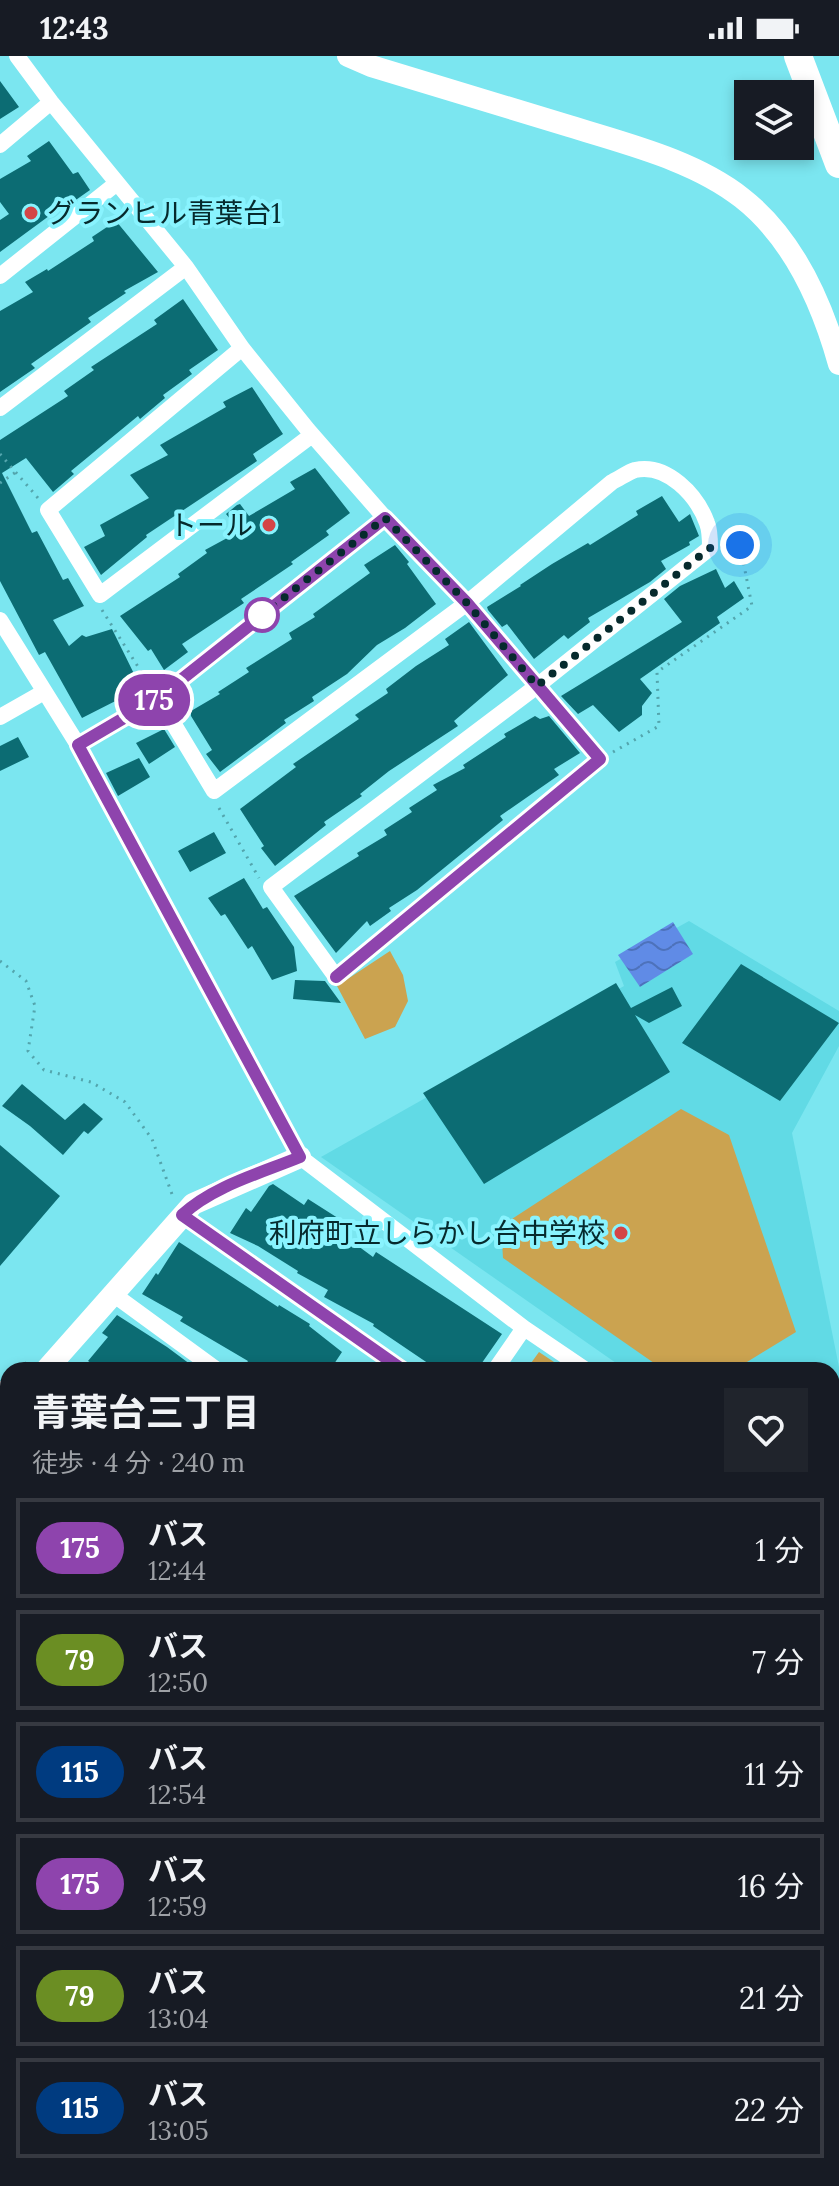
<!DOCTYPE html>
<html lang="ja">
<head>
<meta charset="utf-8">
<style>
	:root { --surface:#171b24; --page:#20242c; --text:#f1f3f6; --muted:#9ea1a6; --line:#363941 }
	body { margin:0; font-family:Lora,"Noto Sans JP",serif; background:var(--page); color:var(--text); height:100vh; display:flex; flex-direction:column; font-size:30px; white-space:nowrap }
	* { box-sizing:border-box; margin:0 }
	p { font-size:26px; color:var(--muted) }
	.icon { flex:none; width:44px; height:44px; fill:none; stroke:currentColor; stroke-width:2; stroke-linecap:round; stroke-linejoin:round }
	.map { position:relative; flex:1; overflow:hidden }
	.side { position:absolute; left:0px; top:1306px; width:840px; height:824px; display:flex; flex-direction:column; background:var(--surface); border-radius:24px 24px 0 0; box-shadow:0 4px 12px #0003 }
	.side>* { flex:none }
	.badge { padding:0 16px; border-radius:26px; font-size:28px; line-height:52px }
	.fabs { position:absolute; left:734px; top:24px; display:grid; gap:16px }
	.fabs a { display:grid; place-items:center; width:80px; height:80px; border-radius:0px; background:var(--surface); box-shadow:0 4px 12px #0003; font-size:40px }
	.you { position:absolute; width:40px; height:40px; margin:-20px; border:6px solid #fff; border-radius:50%; background:#1a73e8; box-shadow:0 0 0 12px #1a73e833 }
	.map>.badge { position:absolute; translate:-50% -50%; box-shadow:0 0 0 4px #fff }
	.round { display:grid; place-items:center; flex:none; width:84px; height:84px; border-radius:0px; background:var(--page) }
	.overview { display:flex; align-items:center; justify-content:space-between; height:136px; padding:0 32px }
	h1 { font-size:38px; font-weight:700; line-height:60px }
	ul { padding:0; list-style:none }
	li { display:flex; align-items:center; gap:24px; height:100px; margin:0 16px 12px; padding:0 16px; border:4px solid var(--line); border-radius:0px }
	li div { flex:1 }
	li b { display:block; font-size:30px }
	li em { font-style:normal }
	li .badge { min-width:88px; font-weight:700; text-align:center }
	.status { display:flex; justify-content:space-between; align-items:center; height:56px; padding:0 40px; background:var(--surface); direction:ltr }
	.status svg { height:22px; fill:currentColor }
	.map>svg:first-child { display:block }
	.built { fill:#61dae5 }
	.green { fill:#cba350 }
	.water { fill:url(#water-waves) }
	.lines { fill:none; stroke-linecap:round; stroke-linejoin:round }
	.river { stroke:#608be6; stroke-width:32 }
	.building { fill:#0c6c73 }
	.path { stroke:#53a5ad; stroke-width:3; stroke-dasharray:2 6; stroke-linecap:butt }
	.street { stroke:#fff; stroke-width:16 }
	.secondary { stroke:#fff; stroke-width:22 }
	.primary { stroke:#fff; stroke-width:24 }
	.highway { stroke:#fff; stroke-width:28 }
	.line-casing { stroke:#fff; stroke-width:18 }
	.line { stroke:#8e44ad; stroke-width:12 }
	.walk { stroke:#062a2d; stroke-width:8; stroke-dasharray:0 14.4 }
	.poi-dot { fill:#d44446; stroke:#89f3fe; stroke-width:3 }
	.stop-dot { fill:#fff; stroke:#8e44ad; stroke-width:4 }
	.labels { text-anchor:middle; dominant-baseline:central; stroke-width:8; stroke-linejoin:round; paint-order:stroke }
	.poi-label { font-size:28px; fill:#062a2d; stroke:#89f3fe; text-anchor:end }
</style>
</head>
<body>
<div class="status"><b>12:43</b><svg viewBox="0 0 49 12"><path d="M0 12V9h3v3zM5 12V6h3v6zM10 12V3h3v9zM15 12V0h3v12zM26 1h20v11H26zM47 4h2v5h-2z"/></svg></div>
<div class="map">
<svg width="839" height="2130" viewBox="0 0 839 2130">
	<defs>
		<pattern id="water-waves" width="16" height="10" patternUnits="userSpaceOnUse" patternTransform="scale(2)"><rect width="16" height="10" fill="#608be6"/><path d="M0 5q4-4 8 0t8 0" fill="none" stroke="#4d72bb"/></pattern>
	</defs>
	<rect width="100%" height="100%" fill="#7be6f0"/>
	<path class="built" d="M689,865L839,955V990L792,1077L839,1311V1463L832,1459V1314H626L321,1101L624,930L615,906Z"/>
	<path class="green" d="M390,895L403,919L408,945L395,971L365,983L337,930Z
		M681,1053L729,1079L796,1276L734,1314H664L503,1202L501,1170Z
		M539,1296L566,1314H526Z"/>
	<path class="water" d="M673,866L693,898L640,931L618,899Z"/>
	<g class="lines">
		<path class="river" d="M832,1892L839,1885
			M638,2130L642,2122"/>
	</g>
	<path class="building" d="M0,25L19,51L0,63Z
		M49,85L73,118L78,116L90,134L70,148L68,146L0,196V164L9,158L0,146V123L31,105L27,100Z
		M116,165L158,216L124,235L126,237L88,262L91,266L31,308L35,312L0,336V255L33,236L25,226L47,213L48,215L94,185L92,181Z
		M183,243L218,294L189,314L192,318L163,339L165,342L140,363L138,360L71,415L74,418L53,436L26,402L2,417L32,477L37,475L63,524L68,522L84,550L53,564L69,590L82,579L86,581L112,573L141,632L82,662L45,596L39,599L0,525V384L68,340L64,335L94,314L91,311L157,268L154,264Z
		M252,331L283,378L253,398L257,405L146,479L147,481L101,519L84,491L105,480L100,469L149,442L130,419L168,399L160,389L226,351L223,346Z
		M315,412L350,457L326,475L329,479L291,506L293,508L241,543L244,547L182,588L188,596L164,614L151,593L148,595L120,560L180,521L178,518L207,497L205,494L240,475L226,458L237,449L240,448L249,460L295,433L290,426Z
		M662,440L679,466L690,458L699,480L689,486L690,489L661,505L666,513L650,526L588,562L590,566L568,583L564,579L534,603L507,568L502,571L488,554L487,551L521,530L520,529L552,508L588,487L590,489L638,459L636,455Z
		M395,489L409,506L407,508L436,548L405,572L377,589L347,618L312,641L314,645L284,664L286,667L220,716L206,698L212,694L191,660V655L220,638L218,636L249,616L246,612L292,583L289,577L315,561L313,558L370,517L364,509Z
		M716,513L725,532L734,525L744,542L717,561L720,567L640,623L652,637L642,650V659L619,676L593,649L578,658L561,640L682,566L664,543L680,530Z
		M469,566L508,619L454,665L458,670L389,715L360,738L362,740L324,766L326,769L275,810L261,792L264,790L240,753L296,711L293,708L359,663L355,659L388,637L386,633L416,610L449,589L445,583Z
		M535,660L540,663L549,660L580,697L554,713L559,719L500,760L503,764L417,834L389,852L391,855L370,870L367,865L336,897L294,840L359,800L357,797L387,779L384,774L412,756L409,752L437,734L433,729L465,712L463,709L506,681L504,678Z
		M164,673L175,691L149,708L136,687Z
		M18,681L29,701L0,715V690Z
		M139,702L150,721L118,740L106,717Z
		M214,776L226,797L190,816L178,795Z
		M244,822L263,853L267,851L294,891L297,915L272,924L252,890L248,893L225,858L221,860L208,842Z
		M741,908L839,967L780,1045L682,987Z
		M295,924L325,925L341,947L293,943Z
		M616,927L631,952L672,931L682,950L649,967L635,959L670,1016L484,1128L423,1037Z
		M22,1028L65,1064L84,1047L103,1063L88,1078L84,1075L63,1099L30,1070L2,1050Z
		M0,1089L60,1140L0,1210Z
		M273,1128L304,1149L308,1143L341,1164L335,1173L373,1201L376,1196L502,1278L477,1314H438L373,1270L374,1268L324,1241L328,1234L297,1217L298,1215L258,1190L230,1177L246,1152L251,1156L269,1130Z
		M179,1186L278,1251L279,1249L310,1268L309,1270L342,1296L330,1314H242L248,1305L180,1265L183,1261L142,1238L156,1217L158,1219Z
		M117,1259L167,1291L198,1314H102L88,1305L108,1281L102,1277Z"/>
	<g class="lines">
		<path class="path" d="M0,398L38,442
			M0,427L16,416
			M102,554L149,628
			M613,696L659,670L657,616L752,550L740,489L725,490
			M219,752L259,822
			M0,905L26,925L35,950L28,995L44,1014L91,1026L125,1046L152,1083L173,1141
			M20,1314L28,1305"/>
		<path class="street" d="M17,0L51,46L186,211L242,292L308,374L385,462L467,547L600,703L336,921L271,831L537,630L710,492C710,484 710,474 707,467C697,439 667,407 635,414C628,416 619,423 612,426L467,547L214,735L158,642
			M0,89L51,46
			M0,220L117,127
			M242,292L48,454L100,539L312,379
			M0,352L186,211
			M0,564L78,689L300,1101L524,1272L586,1314
			M0,661L44,636
			M78,689L158,642L385,462
			M182,1159L403,1314
			M113,1238L217,1314
			M495,1314L524,1272
			M832,1482L839,1487
			M0,1585L8,1577
			M832,1609L839,1614
			M832,1642L839,1632
			M0,1729L8,1721
			M0,1890L8,1882
			M0,2006L8,2014
			M118,2122L126,2130
			M268,2122L276,2130
			M417,2122L425,2130
			M447,2130L452,2122"/>
		<path class="secondary" d="M348,0L371,10C437,30 503,50 569,70C626,88 694,104 742,142C793,182 822,247 839,308
			M46,1314L193,1148L300,1101
			M0,1367L8,1358"/>
		<path class="primary" d="M0,1337L8,1344
			M832,1838L839,1831
			M592,2130L596,2122"/>
		<path class="highway" d="M798,0L839,108
			M814,2122V2130"/>
	</g>
	<g class="lines">
		<g class="line-casing">
			<path id="line" d="M336,921L600,703L467,547L385,462L158,642L78,689L300,1101C261,1117 213,1130 182,1159L403,1314"/>
		</g>
		<use href="#line" class="line"/>
		<path class="walk" d="M262,559L385,462L467,547L537,630L710,492L740,489"/>
	</g>
	<g class="poi-dot">
		<circle cx="31" cy="157" r="8"/>
		<circle cx="269" cy="469" r="8"/>
		<circle cx="621" cy="1177" r="8"/>
	</g>
	<circle class="stop-dot" cx="262" cy="559" r="16"/>
	<g class="labels">
		<g class="poi-label">
			<text x="47" y="157" text-anchor="start">グランヒル青葉台1</text>
			<text x="253" y="469">トール</text>
			<text x="605" y="1177">利府町立しらかし台中学校</text>
		</g>
	</g>
</svg>
<div class="fabs">
<a><svg class="icon" aria-label="layers" viewBox="0 0 24 24"><path d="M12 4l9 5-9 5-9-5zM3 14l9 5 9-5"/></svg></a>
</div>
<div class="you" style="left:740px;top:489px"></div>
<b class="badge" style="left:154px;top:644px;background:#8e44ad;color:#fff">175</b>
<section class="side">
<div class="overview"><div><h1>青葉台三丁目</h1><p>徒歩 · 4 分 · 240 m</p></div><a class="round"><svg class="icon" aria-label="heart" viewBox="0 0 24 24"><path d="M12 20l-8-8c-3-5 5-10 8-4 3-6 11-1 8 4z"/></svg></a></div>
<ul>
<li><span class="badge" style="background:#8e44ad;color:#fff">175</span><div><b>バス</b><p>12:44</p></div><em>1 分</em></li>
<li><span class="badge" style="background:#6b8e23;color:#fff">79</span><div><b>バス</b><p>12:50</p></div><em>7 分</em></li>
<li><span class="badge" style="background:#003b80;color:#fff">115</span><div><b>バス</b><p>12:54</p></div><em>11 分</em></li>
<li><span class="badge" style="background:#8e44ad;color:#fff">175</span><div><b>バス</b><p>12:59</p></div><em>16 分</em></li>
<li><span class="badge" style="background:#6b8e23;color:#fff">79</span><div><b>バス</b><p>13:04</p></div><em>21 分</em></li>
<li><span class="badge" style="background:#003b80;color:#fff">115</span><div><b>バス</b><p>13:05</p></div><em>22 分</em></li>
</ul>
</section>
</div>
</body>
</html>
